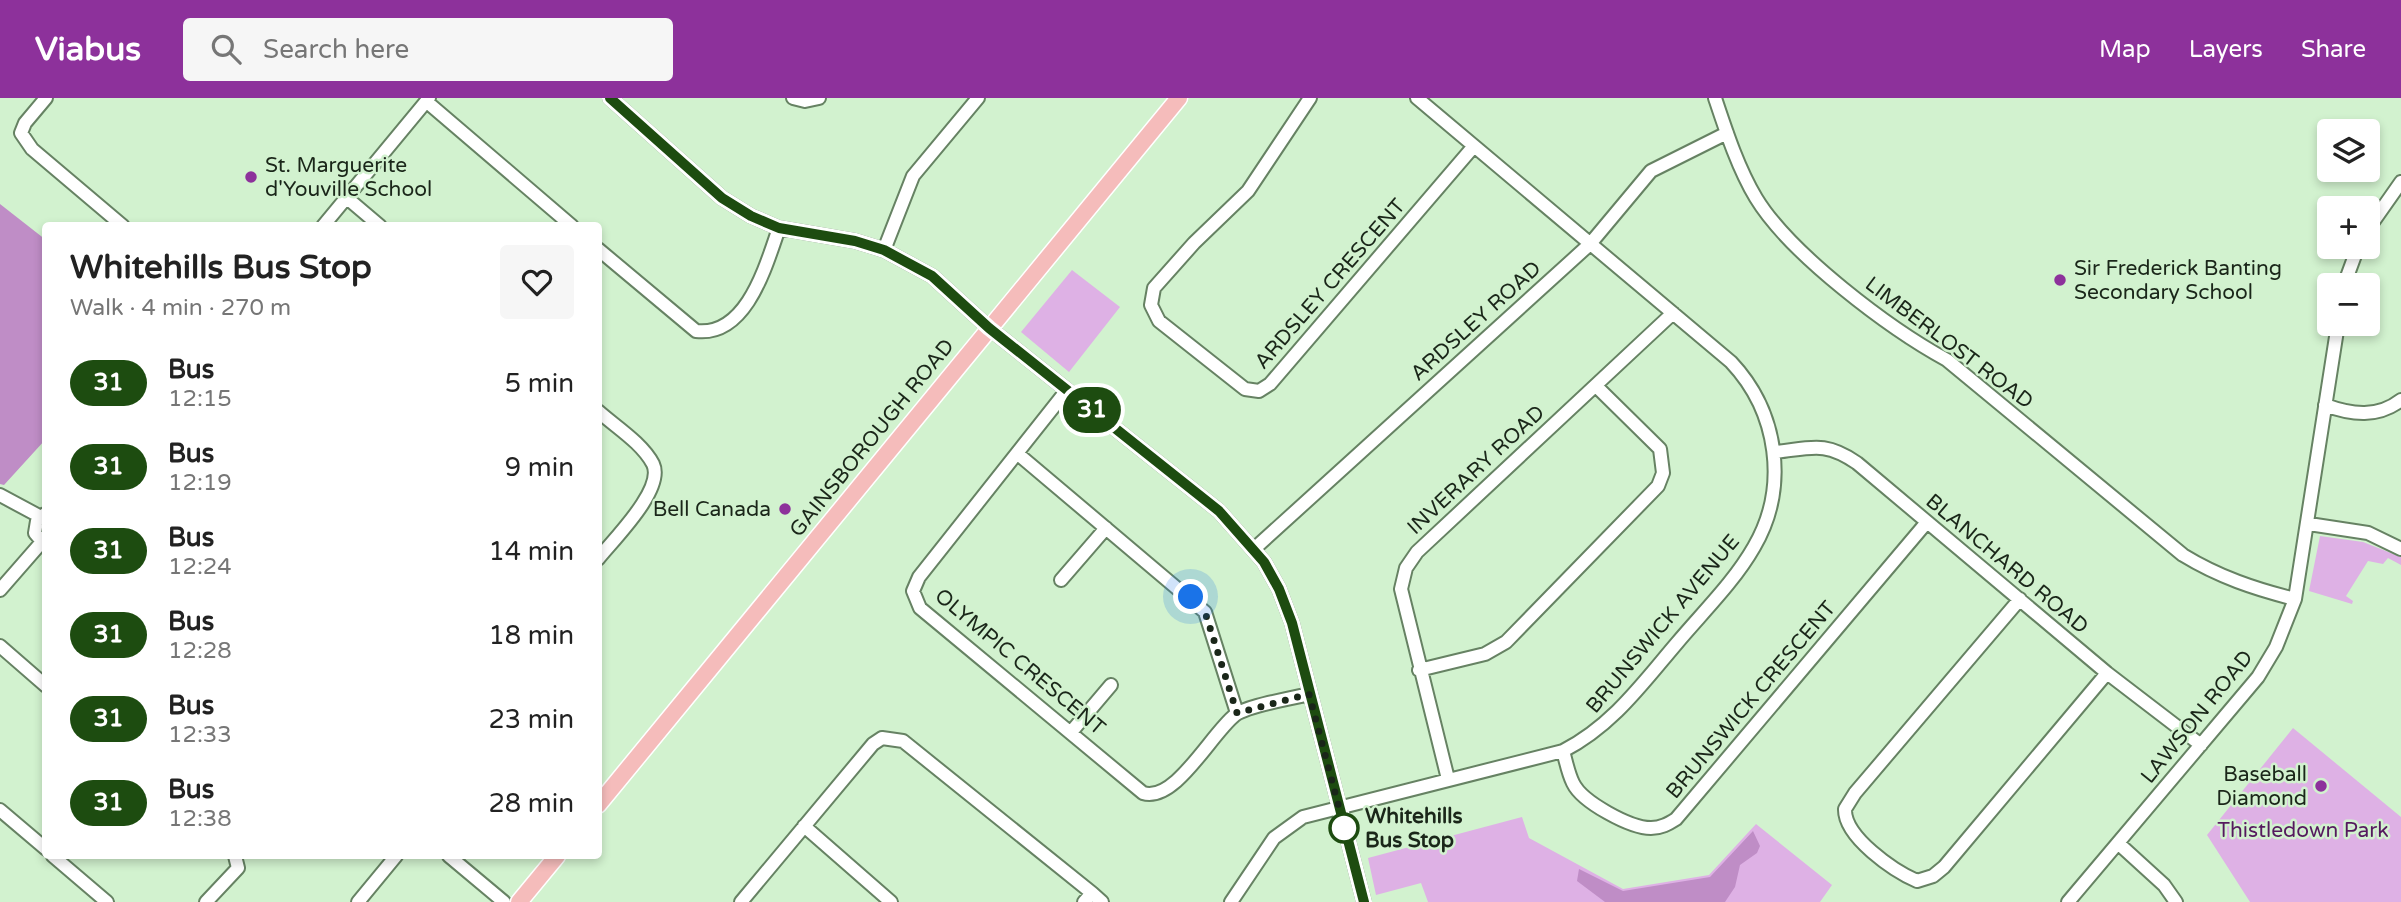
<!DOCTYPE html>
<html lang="en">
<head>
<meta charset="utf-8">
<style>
	:root { --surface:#fff; --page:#f6f6f6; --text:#222; --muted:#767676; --accent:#8d319b }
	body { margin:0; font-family:"Varela Round",sans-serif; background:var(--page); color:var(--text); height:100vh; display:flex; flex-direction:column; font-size:26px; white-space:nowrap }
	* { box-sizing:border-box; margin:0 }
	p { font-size:23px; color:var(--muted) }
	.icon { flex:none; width:38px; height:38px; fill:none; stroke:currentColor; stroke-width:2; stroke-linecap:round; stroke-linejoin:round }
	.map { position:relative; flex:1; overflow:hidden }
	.side { position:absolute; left:42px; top:124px; width:560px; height:637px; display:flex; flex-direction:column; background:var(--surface); border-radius:7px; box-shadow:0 4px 10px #0003 }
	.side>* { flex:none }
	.badge { padding:0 14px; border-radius:23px; font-size:24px; line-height:46px }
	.tools { position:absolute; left:2317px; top:21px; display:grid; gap:14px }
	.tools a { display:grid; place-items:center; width:63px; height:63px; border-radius:7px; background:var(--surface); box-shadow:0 4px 10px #0003; font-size:35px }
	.you { position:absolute; width:35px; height:35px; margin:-18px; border:5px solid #fff; border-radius:50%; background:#1a73e8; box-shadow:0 0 0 10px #1a73e833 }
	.map>.badge { position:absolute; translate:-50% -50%; box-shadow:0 0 0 4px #fff }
	.round { display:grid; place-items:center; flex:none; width:74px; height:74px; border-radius:7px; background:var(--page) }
	.summary { display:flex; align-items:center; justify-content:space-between; height:119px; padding:0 28px }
	h1 { font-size:33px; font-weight:800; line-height:52px }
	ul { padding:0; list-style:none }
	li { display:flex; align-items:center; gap:21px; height:84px; padding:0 28px }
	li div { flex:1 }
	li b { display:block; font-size:26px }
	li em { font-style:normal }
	li .badge { min-width:77px; font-weight:700; text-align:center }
	header { display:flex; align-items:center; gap:42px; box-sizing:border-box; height:98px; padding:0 35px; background:var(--accent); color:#fff }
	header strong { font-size:33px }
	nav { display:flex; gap:38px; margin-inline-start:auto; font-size:24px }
	.search { width:490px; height:63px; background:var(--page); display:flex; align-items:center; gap:18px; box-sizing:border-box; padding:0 24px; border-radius:7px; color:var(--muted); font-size:26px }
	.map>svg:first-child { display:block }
	.green { fill:#deb1e5 }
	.forest { fill:#bf8dc6 }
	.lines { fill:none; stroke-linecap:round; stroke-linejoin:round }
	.minor-casing { stroke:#668263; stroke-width:16 }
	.major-casing { stroke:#fff; stroke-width:19 }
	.minor { stroke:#fff; stroke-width:12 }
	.major { stroke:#f5bcbb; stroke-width:16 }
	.line-casing { stroke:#fff; stroke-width:16 }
	.line { stroke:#1d4c10; stroke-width:10 }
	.walk { stroke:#1a2619; stroke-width:7; stroke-dasharray:0 12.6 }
	.poi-dot { fill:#8d319b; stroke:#d2f2cf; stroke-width:2.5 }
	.stop-dot { fill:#fff; stroke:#1d4c10; stroke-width:3.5 }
	.labels { text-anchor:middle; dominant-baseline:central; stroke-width:5; stroke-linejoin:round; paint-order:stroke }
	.poi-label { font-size:21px; fill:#1a2619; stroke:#d2f2cf; text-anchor:start }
	.street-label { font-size:21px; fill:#1a2619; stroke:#d2f2cf }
	.stop-label { font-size:21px; font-weight:bold; fill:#1a2619; stroke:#d2f2cf; text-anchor:start }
	.park-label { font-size:21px; fill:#55195e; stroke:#d2f2cf }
</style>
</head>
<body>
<header>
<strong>Viabus</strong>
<div class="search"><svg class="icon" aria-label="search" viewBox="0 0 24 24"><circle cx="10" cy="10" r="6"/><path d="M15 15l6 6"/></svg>Search here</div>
<nav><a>Map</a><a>Layers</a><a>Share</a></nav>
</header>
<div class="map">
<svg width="2401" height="804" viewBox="0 0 2401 804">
	<rect width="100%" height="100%" fill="#d2f2cf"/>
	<path class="green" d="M1072,172L1120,209L1069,274L1021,234Z
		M2320,438L2363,444L2401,459V467L2388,460L2383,466L2368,463L2346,498L2353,503L2352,506L2309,493Z
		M2293,630L2401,719V804H2250L2207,737Z
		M1522,719L1529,740L1623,791L1709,777L1756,726L1832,787L1820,804H1428L1421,785L1376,797L1368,760Z"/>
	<path class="forest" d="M0,106L46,142L45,342L4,387L0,386Z
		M1753,733L1760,748L1757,755L1740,767L1735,789L1725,804H1605L1577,783L1579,771L1623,793L1710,779Z"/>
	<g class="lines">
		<g class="minor-casing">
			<path id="minor" d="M46,0L25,25L21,35L32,51L123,128
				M610,0L722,100L751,118L779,130L855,143L884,152L932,178L989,230L1219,413L1264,464L1279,491L1292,525L1364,804
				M793,0L805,3L819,0
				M1310,0L1248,93L1194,145L1154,190L1151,207L1159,223L1245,291L1259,293L1270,286L1474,48
				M1715,0C1726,33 1738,70 1756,100C1790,156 1890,231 1947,262L2183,457C2219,479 2255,491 2295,501
				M427,4L572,128
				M347,100L380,128
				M323,128L429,0
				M2368,131L2401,84
				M598,151L696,233C747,239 766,167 779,130
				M884,152L913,78L978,0
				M2344,187L2358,149
				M1067,292L919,479L913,493L920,510L1143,695C1175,705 1211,636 1235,617C1248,607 1291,601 1309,596
				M2325,307C2352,317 2378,320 2401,302
				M598,313C616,329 642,345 653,366C665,391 614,441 598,461
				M1776,354C1812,350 1825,343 1857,365L2107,575L2201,647
				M1018,356L1205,514L1237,615
				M0,397L41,419
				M45,416L37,423L35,435L46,448
				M2309,426L2368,435L2401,451
				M1254,451L1590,146L1651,73L1727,35
				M1061,482L1106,430
				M0,492L41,445
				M2020,501L1855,695L1845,711C1844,739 1894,773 1917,783L1933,778L1944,769L2107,575
				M0,548L46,588
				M1419,572L1485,556L1506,544L1658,388L1663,375L1660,351L1596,288
				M1072,633L1111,587
				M1563,653C1566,663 1568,675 1573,685C1582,704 1630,730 1651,730C1661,730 1668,726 1676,721L1927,424
				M1448,681L1401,491L1406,470L1417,454L1673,215
				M0,712L46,751
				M804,728L891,804
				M2119,746L2164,787L2176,804
				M53,758L107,804
				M449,758L504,804
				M206,804L238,770L235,758
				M358,804L396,758
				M741,804L873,646L882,640L903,643L1092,795
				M1084,804L1092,795L1102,804
				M1231,804L1274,740L1303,719L1563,653C1612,628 1642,586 1677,545C1703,514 1734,484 1754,449C1789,389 1778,314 1731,264L1417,0
				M2068,804L2258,579L2276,549L2295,501L2338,226"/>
		</g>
		<g class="major-casing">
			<path id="major" d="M598,707L1179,0
				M519,804L557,758"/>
		</g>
		<use href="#minor" class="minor"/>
		<use href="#major" class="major"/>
	</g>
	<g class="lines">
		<g class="line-casing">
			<path id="line" d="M610,0L722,100L751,118L779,130L855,143L884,152L932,178L989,230L1219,413L1264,464L1279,491L1292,525L1364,804"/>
		</g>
		<use href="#line" class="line"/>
		<path class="walk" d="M1191,499L1205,514L1237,615L1309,596L1347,740L1344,730"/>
	</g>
	<g class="poi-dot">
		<circle cx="251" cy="79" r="7"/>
		<circle cx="2060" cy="182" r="7"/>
		<circle cx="785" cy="411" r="7"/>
		<circle cx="2321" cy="688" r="7"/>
	</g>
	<circle class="stop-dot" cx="1344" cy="730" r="14"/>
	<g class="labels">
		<g class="poi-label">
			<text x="265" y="67">St. Marguerite<tspan x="265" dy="24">d'Youville School</tspan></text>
			<text x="2074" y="170">Sir Frederick Banting<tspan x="2074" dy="24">Secondary School</tspan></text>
			<text x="771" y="411" text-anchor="end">Bell Canada</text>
			<text x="2307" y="676" text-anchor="end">Baseball<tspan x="2307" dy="24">Diamond</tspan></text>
		</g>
		<g class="street-label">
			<text transform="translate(1330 186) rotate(-49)">ARDSLEY CRESCENT</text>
			<text transform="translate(1476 223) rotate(-42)">ARDSLEY ROAD</text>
			<text transform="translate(1949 245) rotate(37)">LIMBERLOST ROAD</text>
			<text transform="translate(872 340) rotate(-51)">GAINSBOROUGH ROAD</text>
			<text transform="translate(1476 372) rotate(-43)">INVERARY ROAD</text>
			<text transform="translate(2007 466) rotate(40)">BLANCHARD ROAD</text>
			<text transform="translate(1663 526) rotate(-50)">BRUNSWICK AVENUE</text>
			<text transform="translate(1020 564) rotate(40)">OLYMPIC CRESCENT</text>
			<text transform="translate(1751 602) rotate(-50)">BRUNSWICK CRESCENT</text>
			<text transform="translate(2197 619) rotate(-51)">LAWSON ROAD</text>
		</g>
		<g class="stop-label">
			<text x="1365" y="718">Whitehills<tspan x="1365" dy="24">Bus Stop</tspan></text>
		</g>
		<g class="park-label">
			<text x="2303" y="732">Thistledown Park</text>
		</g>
	</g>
</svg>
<div class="tools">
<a><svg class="icon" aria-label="layers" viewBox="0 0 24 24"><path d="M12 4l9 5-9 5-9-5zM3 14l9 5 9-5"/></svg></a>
<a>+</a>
<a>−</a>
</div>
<div class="you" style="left:1191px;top:499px"></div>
<b class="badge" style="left:1092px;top:312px;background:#1d4c10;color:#fff">31</b>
<section class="side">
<div class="summary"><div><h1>Whitehills Bus Stop</h1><p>Walk · 4 min · 270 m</p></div><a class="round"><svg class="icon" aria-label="heart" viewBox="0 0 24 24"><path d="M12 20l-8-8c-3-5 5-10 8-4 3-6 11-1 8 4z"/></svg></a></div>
<ul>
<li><span class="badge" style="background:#1d4c10;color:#fff">31</span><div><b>Bus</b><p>12:15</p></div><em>5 min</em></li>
<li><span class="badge" style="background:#1d4c10;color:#fff">31</span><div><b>Bus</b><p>12:19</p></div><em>9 min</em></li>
<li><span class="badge" style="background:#1d4c10;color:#fff">31</span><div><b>Bus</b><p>12:24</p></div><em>14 min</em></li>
<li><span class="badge" style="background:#1d4c10;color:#fff">31</span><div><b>Bus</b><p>12:28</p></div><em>18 min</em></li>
<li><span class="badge" style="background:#1d4c10;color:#fff">31</span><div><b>Bus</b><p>12:33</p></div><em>23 min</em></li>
<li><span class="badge" style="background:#1d4c10;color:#fff">31</span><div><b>Bus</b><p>12:38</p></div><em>28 min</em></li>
</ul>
</section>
</div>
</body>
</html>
